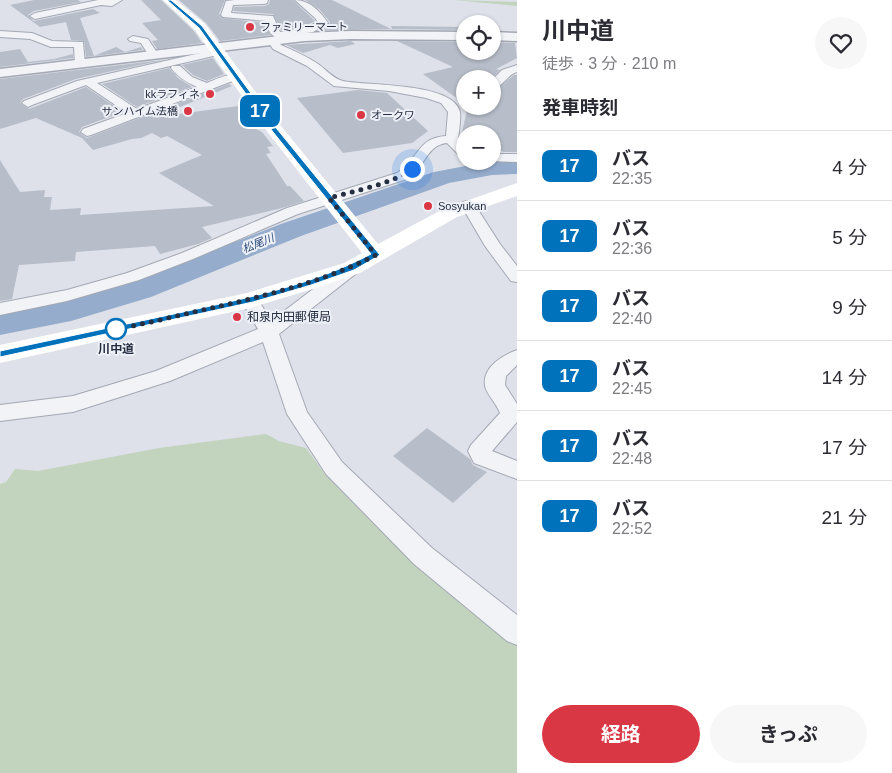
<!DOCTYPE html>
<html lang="ja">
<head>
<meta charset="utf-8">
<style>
	:root { --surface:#fff; --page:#f7f7f7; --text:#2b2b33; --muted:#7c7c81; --line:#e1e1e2; --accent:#da3744 }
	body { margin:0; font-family:Arial,"Noto Sans JP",sans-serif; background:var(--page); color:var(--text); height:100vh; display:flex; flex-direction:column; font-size:19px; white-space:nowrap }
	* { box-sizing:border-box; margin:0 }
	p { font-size:16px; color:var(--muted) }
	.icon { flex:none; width:28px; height:28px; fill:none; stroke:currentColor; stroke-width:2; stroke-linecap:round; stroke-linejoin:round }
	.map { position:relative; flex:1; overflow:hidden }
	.side { display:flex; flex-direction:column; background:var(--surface); width:375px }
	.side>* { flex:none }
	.badge { padding:0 10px; border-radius:8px; font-size:18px; line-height:32px }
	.fabs { position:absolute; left:456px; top:15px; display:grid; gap:10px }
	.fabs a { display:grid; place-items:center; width:45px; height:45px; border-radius:50%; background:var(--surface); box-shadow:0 1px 4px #0004; font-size:25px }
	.you { position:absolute; width:25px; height:25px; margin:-12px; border:4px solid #fff; border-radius:50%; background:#1a73e8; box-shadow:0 0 0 8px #1a73e833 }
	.map>.badge { position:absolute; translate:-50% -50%; box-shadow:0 0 0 2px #fff }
	h2 { padding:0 25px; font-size:19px; line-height:45px }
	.round { display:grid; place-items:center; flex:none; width:52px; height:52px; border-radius:26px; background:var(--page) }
	.summary { display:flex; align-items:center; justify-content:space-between; height:85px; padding:0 25px }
	h1 { font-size:24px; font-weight:700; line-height:38px }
	.cta { display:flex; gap:10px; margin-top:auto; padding:10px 25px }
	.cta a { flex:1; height:58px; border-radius:30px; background:var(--accent); color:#fff; font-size:20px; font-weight:700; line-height:58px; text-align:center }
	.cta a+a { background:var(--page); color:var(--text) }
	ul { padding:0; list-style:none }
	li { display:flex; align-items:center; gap:15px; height:70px; padding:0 25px; border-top:1px solid var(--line) }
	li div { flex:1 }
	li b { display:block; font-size:19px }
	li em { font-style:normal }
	li .badge { min-width:55px; font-weight:700; text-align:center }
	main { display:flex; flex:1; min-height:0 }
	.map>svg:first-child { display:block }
	.green { fill:#c2d4be }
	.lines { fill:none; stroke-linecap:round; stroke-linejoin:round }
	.river { fill:#95accc; fill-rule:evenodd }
	.building { fill:#b7bdc9 }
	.minor-casing { stroke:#a3a8b3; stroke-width:2 }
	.tertiary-casing { stroke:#a3a8b3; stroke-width:3 }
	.minor { fill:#f1f3f7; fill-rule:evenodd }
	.tertiary { fill:#f1f3f7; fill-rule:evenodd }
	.secondary { fill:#fff; fill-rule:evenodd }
	.line { fill:#0072bc; stroke:#fff }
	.walk { stroke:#262e41; stroke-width:5; stroke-dasharray:0 9 }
	.poi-dot { fill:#da3744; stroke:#edf0f6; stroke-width:2 }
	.stop-dot { fill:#fff; stroke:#0072bc; stroke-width:2.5 }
	.labels { text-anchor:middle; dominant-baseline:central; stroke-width:4; stroke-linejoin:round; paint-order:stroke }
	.far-poi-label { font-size:11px; fill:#262e41; stroke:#edf0f6; text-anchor:start }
	.far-water-label { font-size:11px; font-style:italic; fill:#2c4979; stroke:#edf0f6 }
	.poi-label { font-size:12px; fill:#262e41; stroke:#edf0f6; text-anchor:start }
	.stop-label { font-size:12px; font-weight:bold; fill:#262e41; stroke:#edf0f6 }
</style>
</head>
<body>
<main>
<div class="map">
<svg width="517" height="773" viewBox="0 0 517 773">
	<rect width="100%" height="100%" fill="#dee1e9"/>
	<path class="green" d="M453,0L517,2V6Z
		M266,434L279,441L306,448L324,473L360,510L430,578L478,618L517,645V773H0V484L6,482L15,469L38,471L159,448Z"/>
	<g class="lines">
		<path class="river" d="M517,160V174L492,175L449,183L301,236L151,297L71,321L0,335V313L68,301L129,283L281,224L434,172L492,161Z"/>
	</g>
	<path class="building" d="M34,0H78L81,2L34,11L28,15L34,21L93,9L100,13L80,18L94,56L86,57L84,41L71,40L66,22L40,27L10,5Z
		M141,0H161L194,31L202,43L157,49L152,41L158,40L142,23L161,20Z
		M179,0H225L219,14L222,18L265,23L270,35L220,41L206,23Z
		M270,0H293L315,21L307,25L281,30L273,14L233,11L234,7L265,6L269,4Z
		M305,0H332L391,29L319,30L329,25L330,22L319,9Z
		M391,26L465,27V30L392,29Z
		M351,41L355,44L338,48L330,45L303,53L286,45Z
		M397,41L465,42V51H492V42L515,43L517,58L496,69L500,70L491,79H465V104L423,74L453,67Z
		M116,47L125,52L141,47L143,50L94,56Z
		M20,49L28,62L54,59L73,54V58L0,67V52Z
		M213,58L224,74L207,81L193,75L182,65Z
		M163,60L76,79L23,99L20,103L29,109L86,87L123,112L82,127L79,132L87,138L229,84L232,86L170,111L171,115L238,106L250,111L254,116L242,122L262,132L273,146L267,147L271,153L266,154L287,186H290L304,201L282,208L202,227L212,238L198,244L160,254L155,246L76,252L75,261L19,265L12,299L0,301V160L20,192L45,190L44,197H52L50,210L81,208L80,215L214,206L159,173L202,155L167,136L161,138L152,133L141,138L132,139L93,150L82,138L36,118L0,129V79Z
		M169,68L178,78L192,87L137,107L102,84Z
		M514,75H517V152H504L492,148V134H465L462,132L468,106H492V92Z
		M358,90L387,93L428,131L412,143L343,153L297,98Z
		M427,428L470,459L473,465L487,472L453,503L393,456Z"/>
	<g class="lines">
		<g class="minor-casing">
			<path id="minor" d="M98,0H122L112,6L101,5L35,19L30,16L35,13Z
				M235,0H268L267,3L264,4L233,5L231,13L273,16L280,32L308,27L318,22L315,18L295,0C309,0 320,11 328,23L313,32L286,36L283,41H278L281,45C292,50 304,55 315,62C324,67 333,79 343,81C366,86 454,82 460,112C461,120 459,131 458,139L465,146V157L460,156L447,143C426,145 425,168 407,179L298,214L193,259L139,280L67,301L0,315V303L67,290L127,273L182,253L287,208L397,173C419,160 416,138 446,136L448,112L441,103L426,98L389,91L334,86L307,66L273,49L267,40L275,37L270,33L266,21L223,17L221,15L226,1Z
				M0,31L32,33L52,41L83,42L85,64L80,67L75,64L74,47H51L30,39L0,37Z
				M133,36L148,39L158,54L157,56H149L141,43L130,41L128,39Z
				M218,49L222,50V54L97,83L137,109L197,87C186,82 178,77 171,68L172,66H180L192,77L207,83C217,79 234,70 242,78L241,80L230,82L91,135L87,136L81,132L83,129L127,113L86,85L32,105L28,107L22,103L24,101L77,81Z
				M517,65V72C507,75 502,87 492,90V80L502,70Z
				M492,154H517V162L489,161H492Z
				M468,201L473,202L500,244L517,266V282L511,281L485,246L461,205L463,202Z
				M352,263L358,264L360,268L358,272L279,334L307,412L342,462L432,548L517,615V645L507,641L414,564L326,474L287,414L263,342L170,381L73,412L0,421V405L73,396L156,371L258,329L241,300L244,296L250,295L256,296L271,321L346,264Z
				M517,350V365L506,376L505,385L517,404V422L492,451L517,461V479L474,463L468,451L471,445L500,413C497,404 487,395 485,386C482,367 503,355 517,350Z"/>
		</g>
		<g class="tertiary-casing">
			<path id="tertiary" d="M351,31L465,32V40L351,39L304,41L0,77V69L304,33Z
				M492,32L517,33V41L492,40Z"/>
		</g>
		<use href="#minor" class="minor"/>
		<use href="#tertiary" class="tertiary"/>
		<path class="secondary" d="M163,0H176L205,24L281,126L378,244L443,209L517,183V196L457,217L360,273L316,288L250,308L0,363V345L247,293L344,263L362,253L269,134L195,30Z"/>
	</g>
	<path class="line" d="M167,0H171L202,26L277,129L380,255L354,270L311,285L253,302L0,357V351C61,338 122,325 183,312C247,298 313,285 371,254L273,132L199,28Z"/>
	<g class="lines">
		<path class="walk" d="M116,329C140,325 168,318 194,312C256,298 319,284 376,255L329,198C353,191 393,184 412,169"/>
	</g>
	<g class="poi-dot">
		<circle cx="250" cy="27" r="5"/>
		<circle cx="210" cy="94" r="5"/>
		<circle cx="188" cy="111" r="5"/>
		<circle cx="361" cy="115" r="5"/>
		<circle cx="428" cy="206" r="5"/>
		<circle cx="237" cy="317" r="5"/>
	</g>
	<circle class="stop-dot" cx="116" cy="329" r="10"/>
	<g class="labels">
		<g class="far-poi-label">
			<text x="260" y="27">ファミリーマート</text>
			<text x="200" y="94" text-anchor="end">kkラフィネ</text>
			<text x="178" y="111" text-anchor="end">サンハイム法橋</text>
			<text x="371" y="115">オークワ</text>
			<text x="438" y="206">Sosyukan</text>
		</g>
		<g class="far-water-label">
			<text transform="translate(258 243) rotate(-22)">松尾川</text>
		</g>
		<g class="poi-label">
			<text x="247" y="317">和泉内田郵便局</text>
		</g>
		<g class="stop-label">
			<text x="116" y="349">川中道</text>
		</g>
	</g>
</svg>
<div class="fabs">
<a><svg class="icon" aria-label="locate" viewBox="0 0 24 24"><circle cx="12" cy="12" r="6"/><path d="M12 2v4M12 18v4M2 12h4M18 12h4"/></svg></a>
<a>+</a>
<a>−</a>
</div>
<div class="you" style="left:412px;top:169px"></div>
<b class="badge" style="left:260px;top:111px;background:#0072bc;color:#fff">17</b>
</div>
<section class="side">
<div class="summary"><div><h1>川中道</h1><p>徒歩 · 3 分 · 210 m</p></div><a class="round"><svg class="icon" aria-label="heart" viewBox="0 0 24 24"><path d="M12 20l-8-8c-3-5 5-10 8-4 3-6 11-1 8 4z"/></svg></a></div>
<h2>発車時刻</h2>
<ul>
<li><span class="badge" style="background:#0072bc;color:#fff">17</span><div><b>バス</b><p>22:35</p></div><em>4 分</em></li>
<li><span class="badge" style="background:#0072bc;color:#fff">17</span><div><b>バス</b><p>22:36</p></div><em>5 分</em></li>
<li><span class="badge" style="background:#0072bc;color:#fff">17</span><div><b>バス</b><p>22:40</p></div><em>9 分</em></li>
<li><span class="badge" style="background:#0072bc;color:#fff">17</span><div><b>バス</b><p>22:45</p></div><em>14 分</em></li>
<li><span class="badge" style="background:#0072bc;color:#fff">17</span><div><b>バス</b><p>22:48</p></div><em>17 分</em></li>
<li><span class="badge" style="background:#0072bc;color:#fff">17</span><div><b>バス</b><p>22:52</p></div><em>21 分</em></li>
</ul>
<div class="cta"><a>経路</a><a>きっぷ</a></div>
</section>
</main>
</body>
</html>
